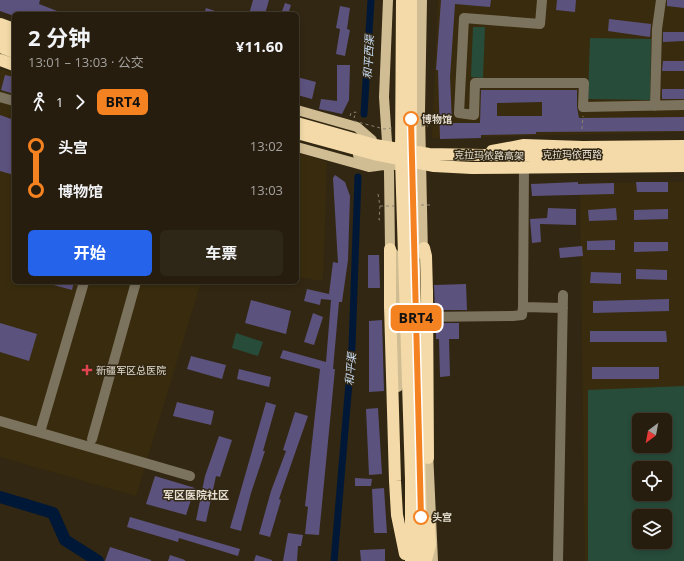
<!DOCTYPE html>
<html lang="zh">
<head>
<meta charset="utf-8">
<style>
	:root { --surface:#261d0e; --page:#2e2617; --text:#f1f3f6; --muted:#a4a29e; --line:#423b2e; --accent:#2563eb }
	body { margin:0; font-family:"Open Sans","Noto Sans SC",sans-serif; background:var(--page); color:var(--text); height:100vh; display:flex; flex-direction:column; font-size:15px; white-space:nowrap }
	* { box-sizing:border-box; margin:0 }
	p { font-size:13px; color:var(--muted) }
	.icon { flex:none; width:22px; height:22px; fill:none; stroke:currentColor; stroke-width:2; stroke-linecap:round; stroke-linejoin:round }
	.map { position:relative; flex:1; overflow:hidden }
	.sheet { position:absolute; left:12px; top:12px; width:287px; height:272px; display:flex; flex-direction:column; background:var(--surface); border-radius:6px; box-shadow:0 2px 6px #0003,0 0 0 1px var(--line) }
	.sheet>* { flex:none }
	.badge { padding:0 8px; border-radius:6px; font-size:14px; line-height:26px }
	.needle { width:26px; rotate:212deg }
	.tools { position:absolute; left:632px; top:413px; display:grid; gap:8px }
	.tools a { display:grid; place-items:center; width:40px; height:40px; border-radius:6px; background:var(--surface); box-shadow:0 2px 6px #0003,0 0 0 1px var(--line); font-size:20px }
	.map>.badge { position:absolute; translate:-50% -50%; box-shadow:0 0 0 2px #fff }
	.legs { display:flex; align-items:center; gap:6px; height:44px; padding:0 16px; font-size:13px }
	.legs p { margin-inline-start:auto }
	.overview { display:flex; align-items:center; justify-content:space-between; height:68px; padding:0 16px }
	h1 { font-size:22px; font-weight:700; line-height:30px }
	.cta { display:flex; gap:8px; margin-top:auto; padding:8px 16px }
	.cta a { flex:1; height:46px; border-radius:6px; background:var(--accent); color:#fff; font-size:16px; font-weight:700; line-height:46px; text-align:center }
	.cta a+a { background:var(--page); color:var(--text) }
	ul { padding:0 16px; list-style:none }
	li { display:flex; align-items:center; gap:14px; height:44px; font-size:15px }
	li i { display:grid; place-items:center; width:6px; height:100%; margin:0 5px; background:currentColor }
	li i::after { content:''; width:10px; height:10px; margin:-5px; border:3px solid; border-radius:50%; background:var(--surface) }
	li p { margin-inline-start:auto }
	li:first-child i { background:linear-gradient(#0000 50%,currentColor 0) }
	li:last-child i { background:linear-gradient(currentColor 50%,#0000 0) }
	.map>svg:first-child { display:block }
	.built { fill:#392c0e; fill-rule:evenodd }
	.green { fill:#274c3a; fill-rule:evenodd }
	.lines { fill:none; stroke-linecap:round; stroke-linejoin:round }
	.canal { stroke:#001837; stroke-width:7 }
	.river { stroke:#001837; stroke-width:12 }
	.building { fill:#5c527e; fill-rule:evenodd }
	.path { stroke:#8b8271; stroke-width:1; stroke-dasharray:3 3; stroke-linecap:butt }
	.minor { stroke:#7c735f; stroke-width:10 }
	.major { stroke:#d1bd93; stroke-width:10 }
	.highway { stroke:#f3daa8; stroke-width:12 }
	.path-bridge { stroke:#8b8271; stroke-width:1; stroke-dasharray:3 3; stroke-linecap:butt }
	.highway-bridge { stroke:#f3daa8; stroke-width:12 }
	.line-1-casing { stroke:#fff; stroke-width:9 }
	.line-1 { stroke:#f58220; stroke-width:6 }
	.stop-1-dot { fill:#fff; stroke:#f58220; stroke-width:2 }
	.health-dot { fill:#e0444e; stroke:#322712; stroke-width:1.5 }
	.labels { text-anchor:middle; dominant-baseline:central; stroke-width:3; stroke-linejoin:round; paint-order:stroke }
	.stop-label { font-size:10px; font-weight:bold; fill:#e5ded1; stroke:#322712; text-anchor:start }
	.street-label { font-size:10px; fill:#e5ded1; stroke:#322712 }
	.poi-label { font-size:10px; fill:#e5ded1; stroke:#322712; text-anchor:start }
	.water-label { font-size:11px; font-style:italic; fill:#c8ddf5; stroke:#322712 }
	.neighbourhood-label { font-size:11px; font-weight:bold; fill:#e5ded1; stroke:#322712 }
</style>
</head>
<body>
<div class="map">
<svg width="684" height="561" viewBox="0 0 684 561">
	<rect width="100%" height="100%" fill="#322712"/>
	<path class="built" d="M438,0H684V132L432,138Z
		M0,69L14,73V282H201L136,496L0,457Z
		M297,153L327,162L323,281L297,277Z
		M684,182V561H585L580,183ZM639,420H665V446H639ZM639,468H665V494H639ZM639,516H665V542H639Z"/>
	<path class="green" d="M473,27H485L483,78L471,77Z
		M590,38L651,39L650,100L588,99Z
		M236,333L263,342L258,356L232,348Z
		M684,386V561H588V390ZM639,420H665V446H639ZM639,468H665V494H639ZM639,516H665V542H639Z"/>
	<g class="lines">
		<path class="canal" d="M364,114L371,0
			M334,561L352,347L358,177"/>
		<path class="river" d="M0,497L53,513L65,540L98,561"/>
	</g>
	<path class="building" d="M0,0H40L39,4L65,14H14V16L0,11Z
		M253,0H269L265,14H249Z
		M441,0H491L490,7L455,4L450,77L452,123H480L481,90H577V107L579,118L684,117V131L536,132V134L481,135V138L440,139L438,70H436ZM542,102V116H497V103Z
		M557,0H576L575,12L556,10Z
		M667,0H684V8L667,6Z
		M285,3L291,5L288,14H281Z
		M340,6L350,8L347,29L350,30L345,56L336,54L340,29L336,28Z
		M206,8L221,13L220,14H204Z
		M609,19L651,24L650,37L608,31Z
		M663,32H684V41L663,42Z
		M663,61H684V71H662Z
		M337,65H350L349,100L342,114L319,109L321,99L337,101Z
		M5,75L14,77V94L1,90Z
		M297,77L316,82L312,99L297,95Z
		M662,89H684V99H662Z
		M0,115L14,120V143L12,150H14V175L0,171Z
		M335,175L345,182L350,196L348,260L342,302H339L333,369H335L319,535L305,534L308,507L305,506L320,369L280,358L283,350L326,362L331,300L321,299L320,305L304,301L307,289L329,294L333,262L338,263L333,178Z
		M578,182V184L614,183V194L532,196L531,184Z
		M636,182H668V192H637Z
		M548,208L576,209V225L540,224L541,242L532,243L530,219L547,218Z
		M616,208L617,220L589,221L588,210Z
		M668,209V219L634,220V210Z
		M615,240V250H587V241Z
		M634,242H668V251L634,252Z
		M582,246L583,256L560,258L559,248Z
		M368,255H379L380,288H368Z
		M636,269L667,270V280L636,279Z
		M591,272L621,273V284L590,283Z
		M50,282H74L72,290L50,284Z
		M466,284L467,310H435L434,285Z
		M669,299V311L593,313V301Z
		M251,300L291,311L286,334L245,323Z
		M313,313L323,317L314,345L304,342Z
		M382,320L384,391L369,392V321Z
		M0,323L37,334L29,361L0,352Z
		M436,323H459V339H449L450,376L440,377L439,339H436Z
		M590,331H666L667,342H590Z
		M191,356L226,365L222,379L187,369Z
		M592,367H659V379H592Z
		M239,369L271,377L269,387L237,379Z
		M177,402L214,411L211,425L173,416Z
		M266,402L276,405L263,451H265L251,493L241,531L230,528Z
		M378,408L382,474L369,475L366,409Z
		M295,412L308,416L279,499L281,500L270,537L259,534L271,491L286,451L283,450Z
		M219,436L232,440L220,477L216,476L206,522L196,520L205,476Z
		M155,476L195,488L186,515L146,504Z
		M355,478L372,479L371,486H355Z
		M384,488L387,533H374L372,489Z
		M130,517L240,549L238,556L179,538L178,542L127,527Z
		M288,533L303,535L301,546H298L297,561H283Z
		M110,547L151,560V561H105Z
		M385,549V561H361L360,550Z
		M170,555L185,560V561H168Z
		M256,555L272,560V561H254Z"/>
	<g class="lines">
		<path class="path" d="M350,116L351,113L356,112L354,118
			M582,129L583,116
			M378,194L380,206L379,220H382"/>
		<path class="minor" d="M542,0L540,24L464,18L459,113L474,115L475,83H584L583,107L684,105
			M0,97L14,101
			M655,106L657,29L661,0
			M523,307L524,167
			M421,317L513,316L522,315L523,307L563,308
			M0,421L190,476
			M40,432L84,282
			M92,439L136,282
			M558,561L563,295"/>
		<path class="major" d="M388,0L384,97L389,172L390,249L396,257L398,387
			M422,0L420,112L423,255
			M297,110L357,127L372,140
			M297,147L369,167L384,165
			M358,155L395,165
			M428,451L433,561"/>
		<path class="highway" d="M0,24L14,29
			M0,35L14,40
			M0,47L14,52
			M0,60L14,65
			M492,151L524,145L583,147L684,146
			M424,248L426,256L427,292
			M390,306V249"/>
		<path class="path-bridge" d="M354,121L384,129L392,128
			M421,126H428
			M421,205H430
			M380,206H394"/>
		<path class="highway-bridge" d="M402,0L401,159L411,479V561
			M411,0V161L422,561
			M297,123L375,145L429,154L544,156L684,154
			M297,133L374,154L434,166L472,168L684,166
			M427,292L428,458
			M390,306L395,481L397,515L405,554
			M426,560L430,545L429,523"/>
	</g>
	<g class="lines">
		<g class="line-1-casing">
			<path id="line-1" d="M411,119L421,517"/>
		</g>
		<use href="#line-1" class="line-1"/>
	</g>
	<g class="stop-1-dot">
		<circle cx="411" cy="119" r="7"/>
		<circle cx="421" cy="517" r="7"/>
	</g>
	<path class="health-dot" d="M85 364h4v4h4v4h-4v4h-4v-4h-4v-4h4z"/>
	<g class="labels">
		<g class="stop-label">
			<text x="422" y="119">博物馆</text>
			<text x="432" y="517">头宫</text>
		</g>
		<g class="street-label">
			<text x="572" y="154">克拉玛依西路</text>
			<text transform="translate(489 155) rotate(1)">克拉玛依路高架</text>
		</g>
		<g class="poi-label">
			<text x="96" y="370">新疆军区总医院</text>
		</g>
		<g class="water-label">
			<text transform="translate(368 57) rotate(-87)">和平西渠</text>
			<text transform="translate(350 369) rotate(-85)">和平渠</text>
		</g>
		<g class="neighbourhood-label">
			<text x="196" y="494">军区医院社区</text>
		</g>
	</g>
</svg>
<div class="tools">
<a><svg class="needle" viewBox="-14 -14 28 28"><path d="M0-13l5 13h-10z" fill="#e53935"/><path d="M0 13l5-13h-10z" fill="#a4a29e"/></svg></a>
<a><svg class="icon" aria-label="locate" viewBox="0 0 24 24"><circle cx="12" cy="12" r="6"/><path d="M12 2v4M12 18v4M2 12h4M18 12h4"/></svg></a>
<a><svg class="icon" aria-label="layers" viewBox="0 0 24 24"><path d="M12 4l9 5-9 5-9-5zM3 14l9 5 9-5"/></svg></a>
</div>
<b class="badge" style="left:416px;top:318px;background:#f58220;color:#111">BRT4</b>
<section class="sheet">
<div class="overview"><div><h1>2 分钟</h1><p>13:01 – 13:03 · 公交</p></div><b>¥11.60</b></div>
<div class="legs"><svg class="icon" aria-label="walk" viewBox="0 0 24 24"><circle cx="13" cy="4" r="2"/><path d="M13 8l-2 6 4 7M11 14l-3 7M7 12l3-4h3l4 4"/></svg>1<svg class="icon" aria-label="forward" viewBox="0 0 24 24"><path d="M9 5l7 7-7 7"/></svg><b class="badge" style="background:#f58220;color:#111">BRT4</b></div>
<ul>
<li><i style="color:#f58220"></i><b>头宫</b><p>13:02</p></li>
<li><i style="color:#f58220"></i><b>博物馆</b><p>13:03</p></li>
</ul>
<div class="cta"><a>开始</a><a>车票</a></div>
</section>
</div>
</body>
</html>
